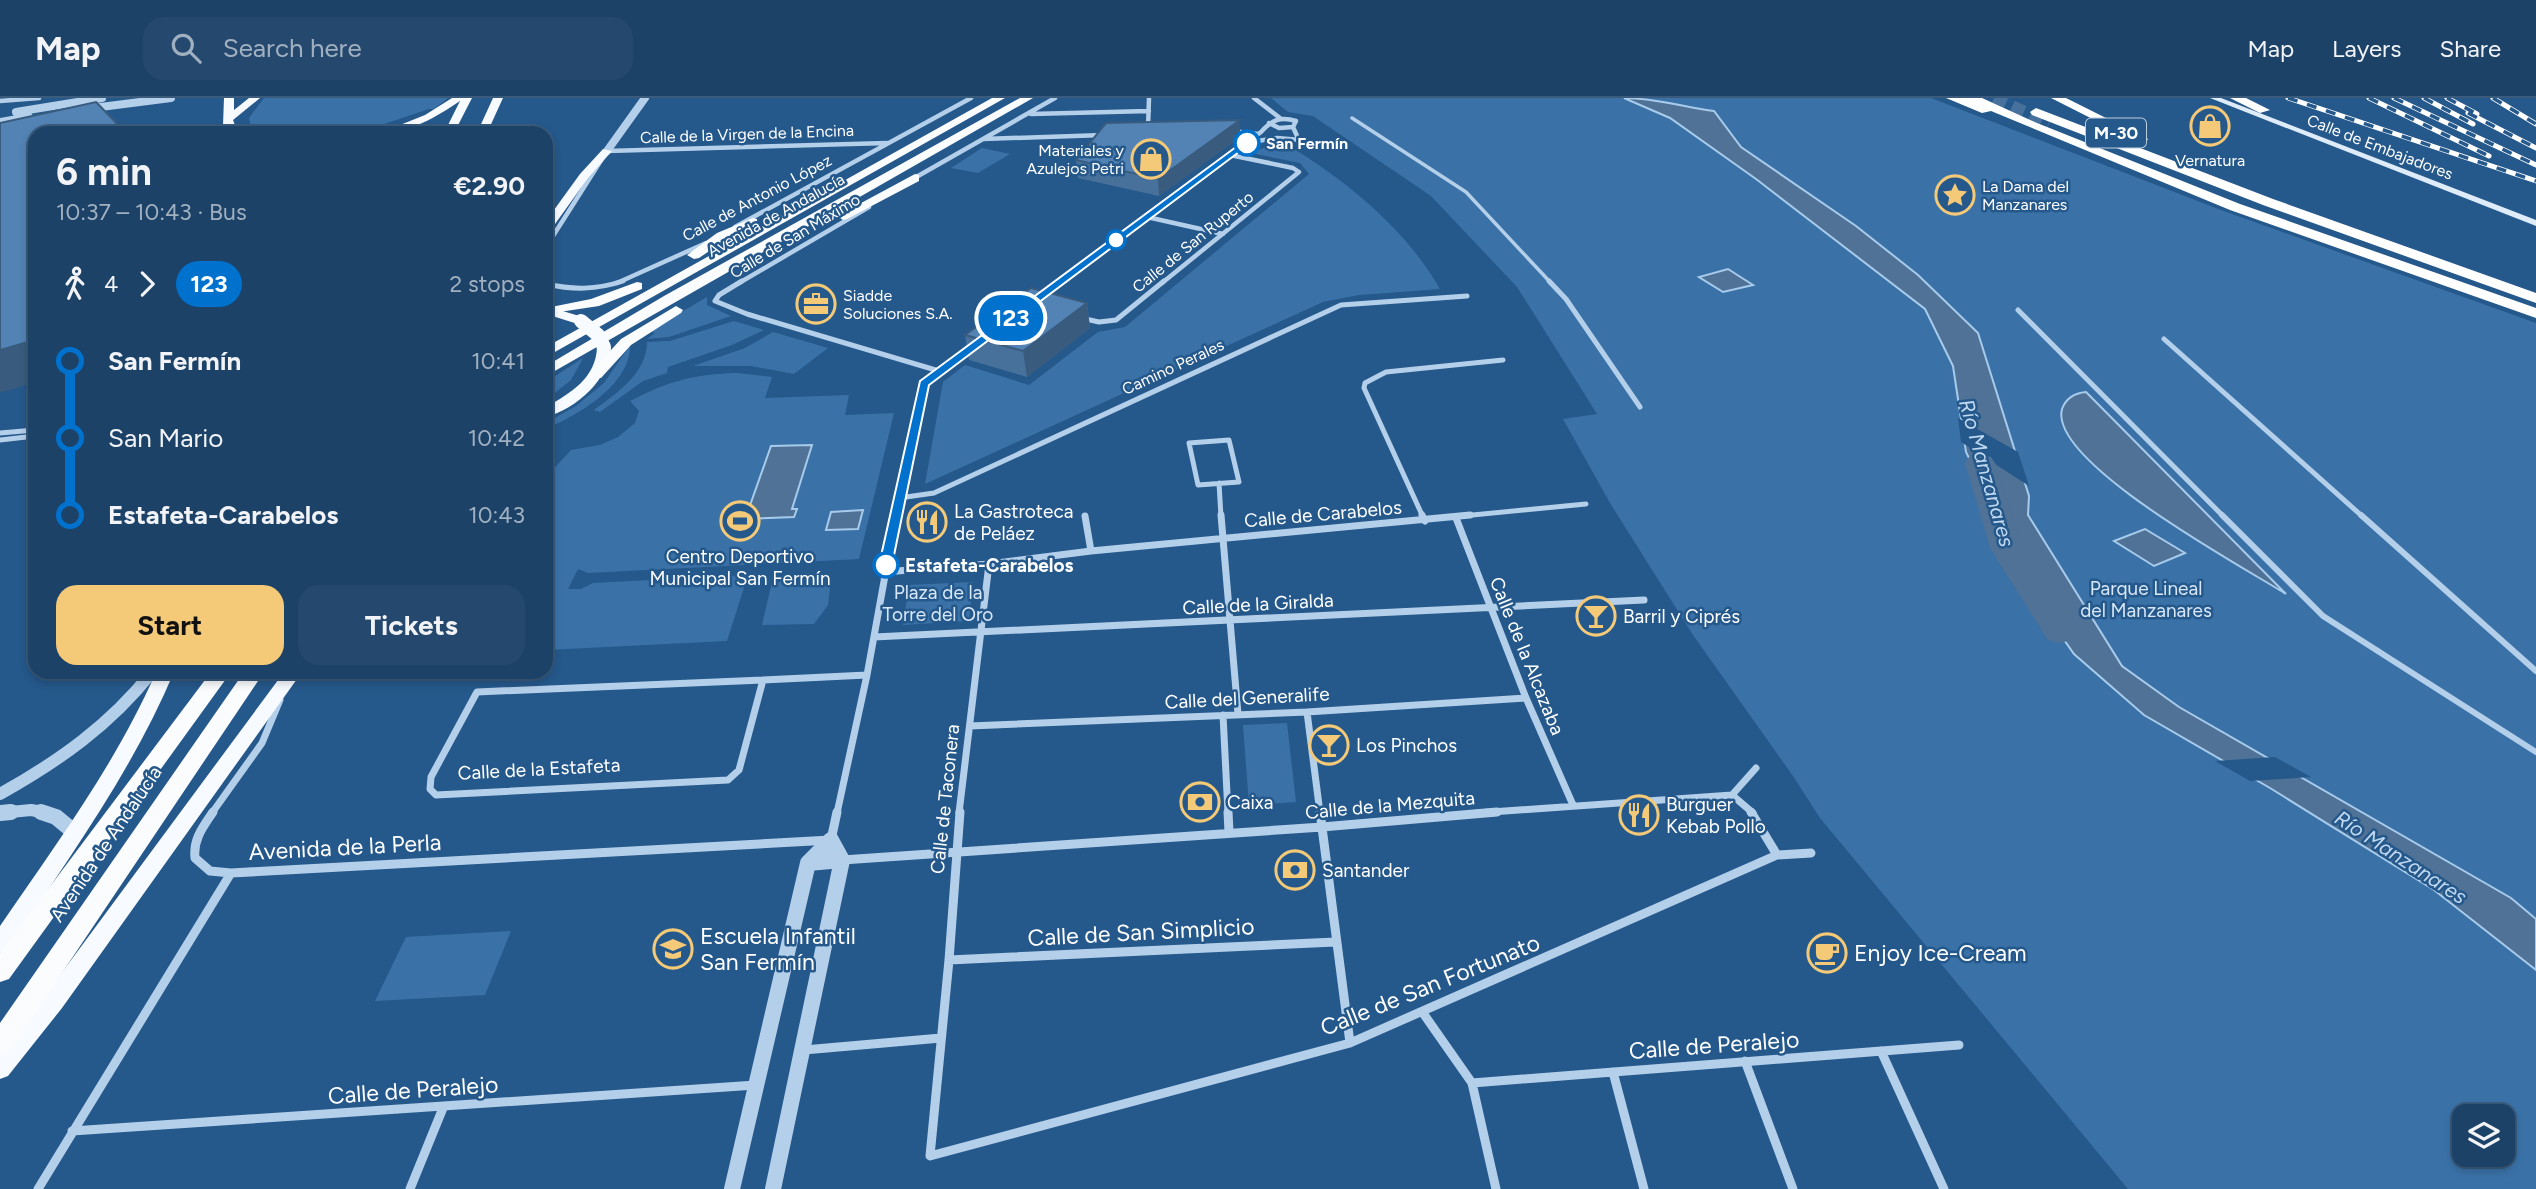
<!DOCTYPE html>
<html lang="en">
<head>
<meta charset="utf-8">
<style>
	:root { --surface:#1c4268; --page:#25496e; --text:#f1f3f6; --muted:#a0b0c0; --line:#3a5b7c; --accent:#f4c978 }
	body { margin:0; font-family:Figtree,sans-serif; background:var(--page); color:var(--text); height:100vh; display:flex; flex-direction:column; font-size:26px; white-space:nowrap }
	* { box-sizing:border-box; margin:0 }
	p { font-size:23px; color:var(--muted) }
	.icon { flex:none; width:38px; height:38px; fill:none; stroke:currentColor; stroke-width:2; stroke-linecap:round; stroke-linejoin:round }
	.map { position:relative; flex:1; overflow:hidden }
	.drawer { position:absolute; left:28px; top:28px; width:525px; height:553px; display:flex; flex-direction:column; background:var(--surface); border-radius:21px; box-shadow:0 4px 10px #0003,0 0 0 2px var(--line) }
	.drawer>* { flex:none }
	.badge { padding:0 14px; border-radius:23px; font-size:24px; line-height:46px }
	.fabs { position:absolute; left:2452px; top:1006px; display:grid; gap:14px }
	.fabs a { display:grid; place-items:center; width:63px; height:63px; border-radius:14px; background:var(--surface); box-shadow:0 4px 10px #0003,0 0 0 2px var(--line); font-size:35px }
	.map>.badge { position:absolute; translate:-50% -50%; box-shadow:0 0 0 4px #fff }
	.legs { display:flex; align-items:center; gap:10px; height:77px; padding:0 28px; font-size:23px }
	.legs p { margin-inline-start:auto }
	.headline { display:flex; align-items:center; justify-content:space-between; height:119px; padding:0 28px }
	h1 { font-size:38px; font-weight:700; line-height:52px }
	.button { display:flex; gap:14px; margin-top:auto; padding:14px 28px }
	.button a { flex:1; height:80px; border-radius:21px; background:var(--accent); color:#111; font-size:28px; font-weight:700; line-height:80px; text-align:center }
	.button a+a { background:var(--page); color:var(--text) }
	ul { padding:0 28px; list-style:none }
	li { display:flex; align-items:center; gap:24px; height:77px; font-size:26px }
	li i { display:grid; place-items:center; width:10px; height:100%; margin:0 9px; background:currentColor }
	li i::after { content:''; width:18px; height:18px; margin:-9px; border:5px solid; border-radius:50%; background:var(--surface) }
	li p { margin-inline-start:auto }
	li:first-child i { background:linear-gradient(#0000 50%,currentColor 0) }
	li:last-child i { background:linear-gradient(currentColor 50%,#0000 0) }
	header { display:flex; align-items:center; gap:42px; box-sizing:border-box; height:98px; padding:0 35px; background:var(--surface); border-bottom:2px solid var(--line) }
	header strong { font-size:33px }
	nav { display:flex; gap:38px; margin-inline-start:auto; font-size:24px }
	.search { width:490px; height:63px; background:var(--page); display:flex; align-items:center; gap:18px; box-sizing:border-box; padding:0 24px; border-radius:21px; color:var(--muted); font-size:26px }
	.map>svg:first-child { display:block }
	.green { fill:#3a72a8; fill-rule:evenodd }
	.water { fill:#4f7296; stroke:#a8cbeb; stroke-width:2 }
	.pier { fill:#25588b }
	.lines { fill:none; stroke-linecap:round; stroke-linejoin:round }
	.river { fill:#4f7296; fill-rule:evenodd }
	.motorway-tunnel { stroke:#46719c; stroke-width:13; stroke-dasharray:13 7; stroke-linecap:butt }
	.pedestrian-far2 { stroke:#b4cfea; stroke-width:3.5 }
	.pedestrian-far1 { stroke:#b4cfea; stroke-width:5 }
	.pedestrian { stroke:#b4cfea; stroke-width:6 }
	.minor-far3 { stroke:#b4cfea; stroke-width:4.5 }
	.minor-far2 { stroke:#b4cfea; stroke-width:5 }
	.minor-far1 { stroke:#b4cfea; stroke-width:7 }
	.minor { stroke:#b4cfea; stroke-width:9 }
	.tertiary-far2 { stroke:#b4cfea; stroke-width:8 }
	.tertiary-far1 { stroke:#b4cfea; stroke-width:12 }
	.tertiary { stroke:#b4cfea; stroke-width:16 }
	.secondary { fill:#deebf8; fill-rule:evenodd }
	.primary { fill:#f7fafe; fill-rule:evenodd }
	.trunk { fill:#fbfcfe; fill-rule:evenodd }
	.motorway { fill:#fff; fill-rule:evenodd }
	.rail-casing { stroke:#fff; stroke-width:5 }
	.rail { stroke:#25588b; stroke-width:3.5; stroke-dasharray:10; stroke-linecap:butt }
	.primary-bridge { stroke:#f7fafe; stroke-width:14 }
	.wall { fill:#47719b }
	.shaded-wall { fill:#395c7e }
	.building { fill:#5283b4; stroke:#395c7e; stroke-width:2 }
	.line-1 { fill:#0072ce; stroke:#fff; stroke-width:2 }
	.stop-1-dot { fill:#fff; stroke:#0072ce; stroke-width:3.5 }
	.labels { text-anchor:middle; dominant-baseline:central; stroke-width:5; stroke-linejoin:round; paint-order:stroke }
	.far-street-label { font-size:16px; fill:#fff; stroke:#25588b }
	.far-stop-label { font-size:16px; font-weight:bold; fill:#fff; stroke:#25588b; text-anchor:start }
	.far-poi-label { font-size:16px; fill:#fff; stroke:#25588b; text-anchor:start }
	.shield { fill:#25588b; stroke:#becddc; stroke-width:2 }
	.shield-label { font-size:18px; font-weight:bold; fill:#fff }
	.poi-label { font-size:19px; fill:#fff; stroke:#25588b; text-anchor:start }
	.street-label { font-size:19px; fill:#fff; stroke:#25588b }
	.stop-label { font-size:19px; font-weight:bold; fill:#fff; stroke:#25588b; text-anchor:start }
	.park-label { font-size:19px; fill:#d8e8f8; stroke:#25588b }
	.water-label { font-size:21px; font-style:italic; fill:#c0d9f1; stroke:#25588b }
	.near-street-label { font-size:23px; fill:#fff; stroke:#25588b }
	.near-poi-label { font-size:23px; fill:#fff; stroke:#25588b; text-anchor:start }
</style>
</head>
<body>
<header>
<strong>Map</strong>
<div class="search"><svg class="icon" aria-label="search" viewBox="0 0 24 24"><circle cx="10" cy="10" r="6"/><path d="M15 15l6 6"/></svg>Search here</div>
<nav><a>Map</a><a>Layers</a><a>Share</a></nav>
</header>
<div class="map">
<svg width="2536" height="1091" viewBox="0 0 2536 1091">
	<rect width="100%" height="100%" fill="#25588b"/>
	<path class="green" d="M264,0H448L434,11H429L357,35H265L250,26L249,20Z
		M1271,0H1931L2221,112L2536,225V1091H2128L1820,720L1793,678L1693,537L1610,405L1563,321L1597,316L1517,189L1431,98L1313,18L1288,14ZM2464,1018H2502V1057H2464Z
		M1281,43C1343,80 1404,128 1440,191L1359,197L1323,204L925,386L943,284L965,267L1029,287L1098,234L1125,229L1309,76L1300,65L1251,55Z
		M982,50L1010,56L978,75L951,70Z
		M707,199V207L731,218L669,239L647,241L655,235L649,233Z
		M734,223L764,232L732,247L668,269L667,275L643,283L600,314L594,312C617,295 647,275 647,244L670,243Z
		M773,234L828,250L794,276L751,268H693L745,250Z
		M630,247C631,287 578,317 546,331V325L576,308L604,285Z
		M583,260L571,282L546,302V284Z
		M737,275L772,279L765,300L849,297L845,317L894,315L859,461L588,475L578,471L568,491H581L593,485L748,477L727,543L546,552V379L571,352L600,347L618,339L635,325L639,313L630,303C669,283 694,276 737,275Z
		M831,481L828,507L814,526L762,527L772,484Z
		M973,484L969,523L903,527L909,487Z
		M1287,625L1296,704L1249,707L1243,627Z
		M511,833L485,897L375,903L406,839Z"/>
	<path class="water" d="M1624,0C1655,0 1684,9 1714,13L1741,49L1856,128L1918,177L1978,235L2029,398L2028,417L2122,568L2179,609L2511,800L2536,821V872L2434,792L2270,690L2144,617L2074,556L2044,513L1966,354L1953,268L1925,211L1756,81L1670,20Z
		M1728,171L1753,187L1723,194L1699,179Z
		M2086,294L2286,496C2245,470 2048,364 2062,311C2066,300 2075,295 2086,294Z
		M812,347L792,411H797L794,419L741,421L744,414L748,413L771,348Z
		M863,412L858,431L826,432L831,414Z
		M2145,431L2185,455L2154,468L2114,443Z"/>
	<path class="pier" d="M1958,320L2018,354L2029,388L1961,344Z
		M2275,659L2311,679L2250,683L2215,663Z"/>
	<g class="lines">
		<path class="river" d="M1980,356L1991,359L1995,365L2022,450L2077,534L2072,542L2060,545L2048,542L1990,450L1965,365L1969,359Z"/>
		<path class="motorway-tunnel" d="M1994,0L2049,26"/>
		<path class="pedestrian-far2" d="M1352,20L1466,94L1551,185"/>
		<path class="pedestrian-far1" d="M1549,183L1566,201L1640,309
			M2018,212L2224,419
			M2164,241L2363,419"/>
		<path class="pedestrian" d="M2222,417L2323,518L2536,654
			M2361,417L2536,573"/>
		<path class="minor-far3" d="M1254,0L1280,20
			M0,3L39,0
			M1031,16L1149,13
			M1269,25L1279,30L1293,29
			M1148,31L1149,0
			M1232,33L1258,36
			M983,41L1104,37
			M1251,44L1277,40L1300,42
			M911,82L1055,0
			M1147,119L1223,136
			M735,129L971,0
			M546,149L607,53L887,45
			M617,185L706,145
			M739,185L869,109
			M1059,185L1261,34C1272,22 1280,18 1296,23L1293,29L1297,38
			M1162,185L1299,74L1293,70L1230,57"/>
		<path class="minor-far2" d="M742,183L719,197L715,203L747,216L939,273
			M546,186C573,192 596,192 623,183
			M1040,199L1061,183
			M1081,220L1099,224L1116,222L1164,183
			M0,335L35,332
			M0,342L35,338
			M1229,342L1239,384L1198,387L1189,345Z
			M1219,385L1221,419
			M899,400L934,395L1341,207L1467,198
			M896,419L924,286L974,247
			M1423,419L1364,290L1365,285L1386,274L1503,262
			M1452,419L1586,406"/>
		<path class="minor-far1" d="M1221,417L1238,616
			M1422,417L1425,423
			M1085,418L1091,453
			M1456,420L1526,600L1573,707
			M884,474L989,466L1091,453L1470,417
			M874,539L1644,502
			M763,582L739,672L728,682L436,697L430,691L431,679L477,594Z
			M763,582L867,577
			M1307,614L1320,715
			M1223,617L1228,715
			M970,628L1307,614L1526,600
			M212,715L262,645L280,602
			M837,715L867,577L896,417
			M959,715L989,466
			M1477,715L1732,697
			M1753,715L1732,697L1756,670"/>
		<path class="minor" d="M213,714C203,729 193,741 195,760L210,773L231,775L831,742L837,714
			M960,714L949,862L930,1058L1350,945L1777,757L1811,755
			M1228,714L1229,734
			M1320,714L1350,945
			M1751,714L1777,757
			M842,762L1322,729L1497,714
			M949,862L1335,844
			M1423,915L1472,985L1496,1091
			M804,952L941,940
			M1881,953L1944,1091
			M1745,963L1793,1091
			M1613,974L1644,1091
			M1472,985L1959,947
			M72,1033L756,987
			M38,1091L231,775
			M410,1091L443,1010"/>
		<path class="tertiary-far2" d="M85,11L171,0
			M16,14L102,0
			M0,24L29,19
			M607,53L645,0"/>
		<path class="tertiary-far1" d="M0,696C59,663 110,627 152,574
			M0,715L31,712L48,715"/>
		<path class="tertiary" d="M41,714L56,719L73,733
			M0,715L11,714
			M808,765L842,762
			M732,1091L808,765L831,742L842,762L773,1091"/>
		<path class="secondary" d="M2210,0H2221L2536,122V128Z"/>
		<path class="primary" d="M224,0H234V12L249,0H260L233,22L238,35H228L223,27Z
			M452,0H472L454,35H444L460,3C436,19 410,35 380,35L425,17Z
			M493,0H503L487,35H477Z
			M603,51L612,53L588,80L550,133L546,134V123L580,76Z
			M546,208L586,220L587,223L581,227L546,216Z
			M604,245L611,249C610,281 576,311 546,319V309C571,295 596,280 597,249Z
			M156,574H174C132,674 67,762 8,852L0,855V828C56,746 116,666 156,574Z
			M284,574H302L62,910L8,978L0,981V953L46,896Z"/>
		<path class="trunk" d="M992,0H1005L546,259V249Z
			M1020,0H1033L546,278V268L664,198Z
			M915,76L919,77V83L847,121L843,122L837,118Z
			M753,120L757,121V127L727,141L699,160L694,161L687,157L717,135Z
			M637,184L642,185V191L599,208L546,216V210L591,201Z
			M676,208L683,212L681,215L631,247L601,280H591L588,277L591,274L621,241Z
			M211,574H231L9,881L0,884V855Z
			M244,574H264L9,954L0,957V925Z"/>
		<path class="motorway" d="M1946,0H1982L2037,25L2240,106L2536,210V220L2230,112L1991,13L1982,15Z
			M2051,0H2066L2148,41L2146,44H2138Z
			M2230,0H2246L2270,12L2260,15Z
			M2036,10L2273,101L2536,195V205L2263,107L2032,17L2030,14Z"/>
		<g class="rail-casing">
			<path id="rail" d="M2288,0L2536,83
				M2369,0L2489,58
				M2394,0L2536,67
				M2424,0L2473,26
				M2447,0L2477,16
				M2493,0L2536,26
				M2468,15L2536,50"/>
		</g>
		<use href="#rail" class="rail"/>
		<path class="primary-bridge" d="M581,223L598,237L604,249"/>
	</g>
	<path class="wall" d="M1240,22V39L1159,98L1078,80L1076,62Z
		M1087,205L1090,230L1027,279L969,262L965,237Z"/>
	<path class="shaded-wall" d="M1240,22V39L1159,98L1158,81Z
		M1087,205L1090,230L1027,279L1023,253Z
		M35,242V284L0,295V252Z"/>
	<path class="building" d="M96,4L126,35H35V242L0,252V25Z
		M1240,22L1158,81L1076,62L1106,25Z
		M1031,190L1087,205L1023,253L965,237Z"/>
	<path class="line-1" d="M1244,43L1251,45L929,287L892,467L886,470L881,469L879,467L920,283Z"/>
	<defs>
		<g id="shop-ring" transform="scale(2.0125)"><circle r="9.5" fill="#25588b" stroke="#f4c978" stroke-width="1.5"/><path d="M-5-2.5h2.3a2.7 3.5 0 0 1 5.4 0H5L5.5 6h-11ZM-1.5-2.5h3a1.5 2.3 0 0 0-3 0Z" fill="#f4c978"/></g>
		<g id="sight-ring" transform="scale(2.0125)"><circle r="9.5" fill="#25588b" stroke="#f4c978" stroke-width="1.5"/><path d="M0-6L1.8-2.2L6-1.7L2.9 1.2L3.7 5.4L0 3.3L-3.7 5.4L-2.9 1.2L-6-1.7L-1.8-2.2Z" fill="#f4c978"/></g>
		<g id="office-ring" transform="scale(2.0125)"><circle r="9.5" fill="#25588b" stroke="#f4c978" stroke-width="1.5"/><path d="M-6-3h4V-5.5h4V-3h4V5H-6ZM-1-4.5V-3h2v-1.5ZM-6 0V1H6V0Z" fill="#f4c978"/></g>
		<g id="stadium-ring" transform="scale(2.0125)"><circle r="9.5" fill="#25588b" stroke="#f4c978" stroke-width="1.5"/><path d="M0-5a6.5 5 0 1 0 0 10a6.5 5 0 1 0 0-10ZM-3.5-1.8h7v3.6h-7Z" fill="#f4c978"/></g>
		<g id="restaurant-ring" transform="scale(2.0125)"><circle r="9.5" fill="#25588b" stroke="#f4c978" stroke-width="1.5"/><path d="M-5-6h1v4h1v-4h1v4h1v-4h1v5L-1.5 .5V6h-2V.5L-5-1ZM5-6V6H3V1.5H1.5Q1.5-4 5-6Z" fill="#f4c978"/></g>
		<g id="bar-ring" transform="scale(2.0125)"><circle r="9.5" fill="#25588b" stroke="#f4c978" stroke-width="1.5"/><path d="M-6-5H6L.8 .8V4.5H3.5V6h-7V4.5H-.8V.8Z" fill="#f4c978"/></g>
		<g id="bank-ring" transform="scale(2.0125)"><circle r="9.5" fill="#25588b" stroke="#f4c978" stroke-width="1.5"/><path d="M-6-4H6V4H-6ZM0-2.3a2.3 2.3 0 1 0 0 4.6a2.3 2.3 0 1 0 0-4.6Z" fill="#f4c978"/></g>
		<g id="school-ring" transform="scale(2.0125)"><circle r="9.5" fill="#25588b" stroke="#f4c978" stroke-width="1.5"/><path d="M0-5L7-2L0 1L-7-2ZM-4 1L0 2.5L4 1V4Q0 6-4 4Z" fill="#f4c978"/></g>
		<g id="cafe-ring" transform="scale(2.0125)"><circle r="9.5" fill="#25588b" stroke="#f4c978" stroke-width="1.5"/><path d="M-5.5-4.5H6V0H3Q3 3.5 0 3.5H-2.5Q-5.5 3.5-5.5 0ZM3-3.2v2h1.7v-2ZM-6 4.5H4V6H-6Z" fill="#f4c978"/></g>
	</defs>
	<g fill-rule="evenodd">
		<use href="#shop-ring" x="2210" y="28"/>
		<use href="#shop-ring" x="1151" y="61"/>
		<use href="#sight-ring" x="1955" y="97"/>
		<use href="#office-ring" x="816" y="206"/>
		<use href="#stadium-ring" x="740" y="423"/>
		<use href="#restaurant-ring" x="927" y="424"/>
		<use href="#bar-ring" x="1596" y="518"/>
		<use href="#bar-ring" x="1329" y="647"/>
		<use href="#bank-ring" x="1200" y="704"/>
		<use href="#restaurant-ring" x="1639" y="717"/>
		<use href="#bank-ring" x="1295" y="772"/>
		<use href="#school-ring" x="673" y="851"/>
		<use href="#cafe-ring" x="1827" y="855"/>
	</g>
	<g class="stop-1-dot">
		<circle cx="1247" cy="45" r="12"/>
		<circle cx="1116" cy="142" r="9"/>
		<circle cx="886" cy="467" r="12"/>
	</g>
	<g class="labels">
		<g class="far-street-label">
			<text transform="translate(747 36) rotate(-2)">Calle de la Virgen de la Encina</text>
			<text transform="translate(2380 49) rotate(21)">Calle de Embajadores</text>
			<text transform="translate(757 100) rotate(-28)">Calle de Antonio López</text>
			<text transform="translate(776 117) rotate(-29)">Avenida de Andalucía</text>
			<text transform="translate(795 138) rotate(-31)">Calle de San Máximo</text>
			<text transform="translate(1193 144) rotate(-39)">Calle de San Ruperto</text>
			<text transform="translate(1173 269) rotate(-25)">Camino Perales</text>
		</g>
		<g class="far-stop-label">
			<text x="1266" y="45">San Fermín</text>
		</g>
		<g class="far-poi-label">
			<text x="1124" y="52" text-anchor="end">Materiales y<tspan x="1124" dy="18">Azulejos Petri</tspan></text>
			<text x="2210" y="62" text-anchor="middle">Vernatura</text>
			<text x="1982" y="88">La Dama del<tspan x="1982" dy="18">Manzanares</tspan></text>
			<text x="843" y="197">Siadde<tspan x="843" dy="18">Soluciones S.A.</tspan></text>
		</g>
		<rect class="shield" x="2086" y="20.5" width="60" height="29" rx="5"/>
		<g class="shield-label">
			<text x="2116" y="35">M-30</text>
		</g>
		<g class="poi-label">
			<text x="954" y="413">La Gastroteca<tspan x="954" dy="22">de Peláez</tspan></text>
			<text x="740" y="458" text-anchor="middle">Centro Deportivo<tspan x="740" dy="22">Municipal San Fermín</tspan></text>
			<text x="1623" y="518">Barril y Ciprés</text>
			<text x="1356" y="647">Los Pinchos</text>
			<text x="1227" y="704">Caixa</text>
			<text x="1666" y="706">Burguer<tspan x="1666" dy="22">Kebab Pollo</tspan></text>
			<text x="1322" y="772">Santander</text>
		</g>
		<g class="street-label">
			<text transform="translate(1323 416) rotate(-5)">Calle de Carabelos</text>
			<text transform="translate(1258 506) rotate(-3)">Calle de la Giralda</text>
			<text transform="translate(1527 558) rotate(68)">Calle de la Alcazaba</text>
			<text transform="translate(1247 600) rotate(-3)">Calle del Generalife</text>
			<text transform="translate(539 671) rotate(-3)">Calle de la Estafeta</text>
			<text transform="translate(945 701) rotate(-84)">Calle de Taconera</text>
			<text transform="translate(1390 707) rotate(-5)">Calle de la Mezquita</text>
			<text transform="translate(106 746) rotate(-56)">Avenida de Andalucía</text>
		</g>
		<g class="stop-label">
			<text x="905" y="467">Estafeta-Carabelos</text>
		</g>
		<g class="park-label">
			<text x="2146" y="490">Parque Lineal<tspan x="2146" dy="22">del Manzanares</tspan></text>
			<text x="938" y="494">Plaza de la<tspan x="938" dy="22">Torre del Oro</tspan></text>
		</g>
		<g class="water-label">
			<text transform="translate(1987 375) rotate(74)">Río Manzanares</text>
			<text transform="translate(2401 759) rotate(33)">Río Manzanares</text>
		</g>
		<g class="near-street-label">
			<text transform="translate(345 749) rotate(-3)">Avenida de la Perla</text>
			<text transform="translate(1141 834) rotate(-3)">Calle de San Simplicio</text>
			<text transform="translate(1430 887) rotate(-22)">Calle de San Fortunato</text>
			<text transform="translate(1714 947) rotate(-4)">Calle de Peralejo</text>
			<text transform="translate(413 992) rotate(-4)">Calle de Peralejo</text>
		</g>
		<g class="near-poi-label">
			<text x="700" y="838">Escuela Infantil<tspan x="700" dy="26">San Fermín</tspan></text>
			<text x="1854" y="855">Enjoy Ice-Cream</text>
		</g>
	</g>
</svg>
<div class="fabs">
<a><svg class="icon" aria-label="layers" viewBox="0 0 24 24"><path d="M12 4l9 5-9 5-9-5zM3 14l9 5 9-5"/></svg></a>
</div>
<b class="badge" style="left:1011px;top:220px;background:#0072ce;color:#fff">123</b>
<section class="drawer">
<div class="headline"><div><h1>6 min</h1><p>10:37 – 10:43 · Bus</p></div><b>€2.90</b></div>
<div class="legs"><svg class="icon" aria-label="walk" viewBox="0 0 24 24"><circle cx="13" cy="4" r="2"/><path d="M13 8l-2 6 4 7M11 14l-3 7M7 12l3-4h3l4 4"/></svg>4<svg class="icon" aria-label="forward" viewBox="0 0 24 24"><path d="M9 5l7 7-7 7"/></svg><b class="badge" style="background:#0072ce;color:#fff">123</b><p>2 stops</p></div>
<ul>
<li><i style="color:#0072ce"></i><b>San Fermín</b><p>10:41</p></li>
<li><i style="color:#0072ce"></i><span>San Mario</span><p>10:42</p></li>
<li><i style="color:#0072ce"></i><b>Estafeta-Carabelos</b><p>10:43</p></li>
</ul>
<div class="button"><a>Start</a><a>Tickets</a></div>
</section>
</div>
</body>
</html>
